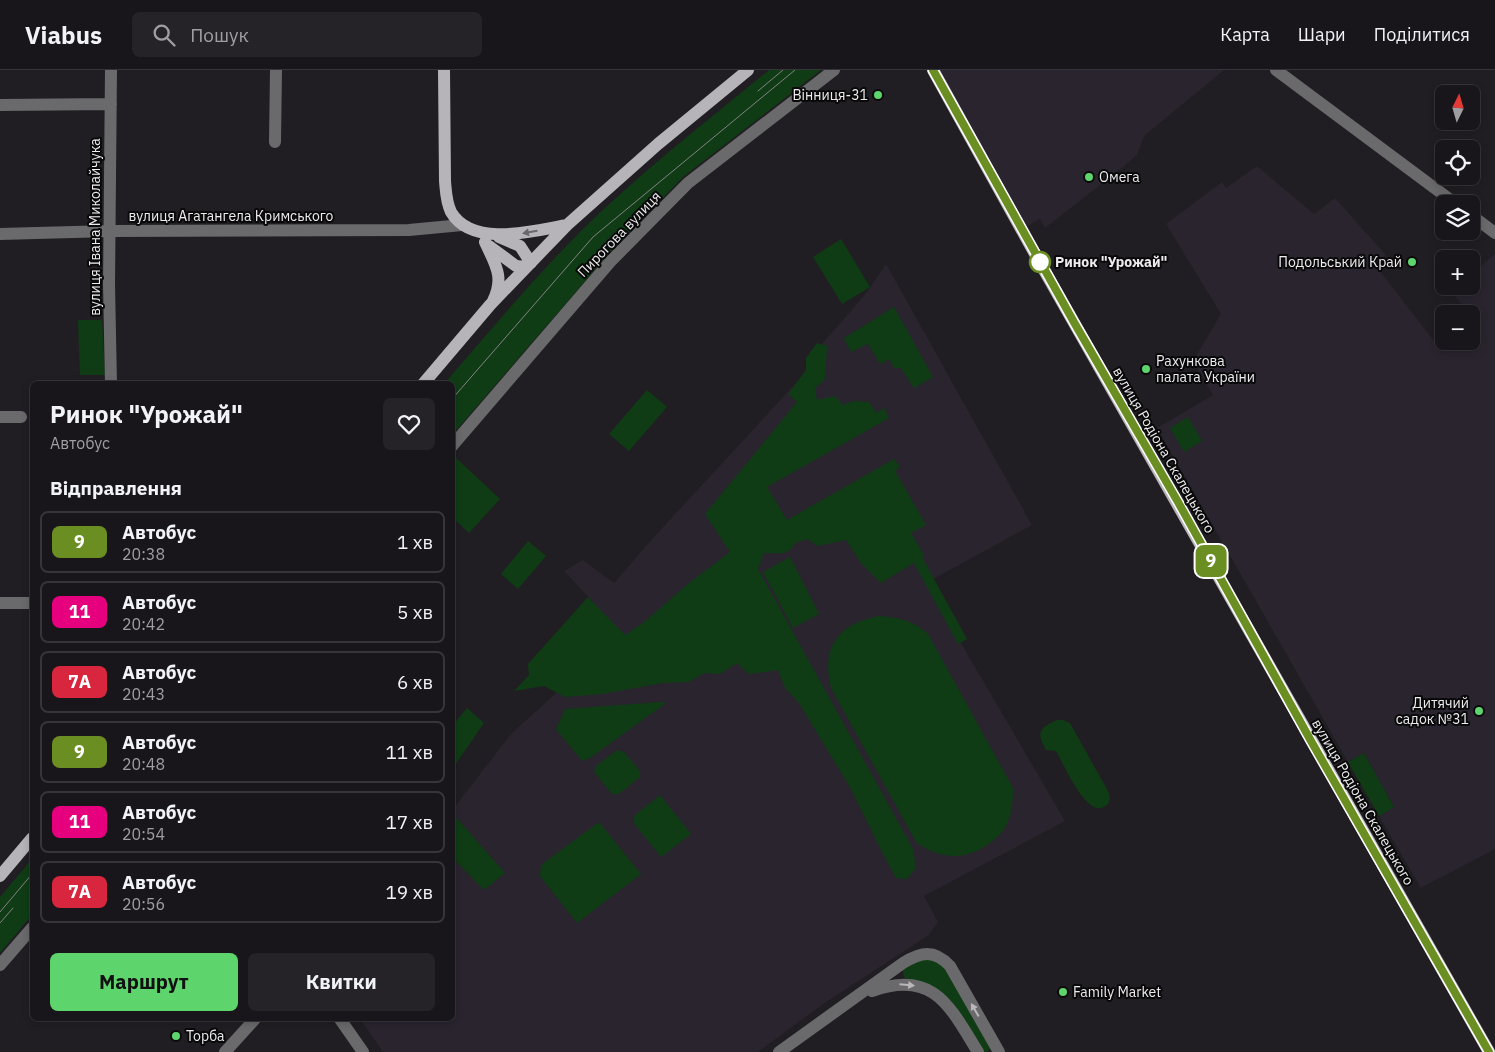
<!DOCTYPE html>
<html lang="uk">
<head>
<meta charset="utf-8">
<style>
	:root { --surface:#18161a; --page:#252327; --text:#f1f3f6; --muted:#9f9fa2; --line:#363539; --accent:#5ed56c }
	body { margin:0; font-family:"IBM Plex Sans",sans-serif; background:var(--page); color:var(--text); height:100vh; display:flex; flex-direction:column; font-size:19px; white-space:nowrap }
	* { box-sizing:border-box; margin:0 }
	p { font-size:16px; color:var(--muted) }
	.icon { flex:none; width:28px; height:28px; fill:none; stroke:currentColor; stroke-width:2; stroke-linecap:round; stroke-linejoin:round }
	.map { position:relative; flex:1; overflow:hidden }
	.side { position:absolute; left:30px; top:311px; width:425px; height:640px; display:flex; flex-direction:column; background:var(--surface); border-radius:8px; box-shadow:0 2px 8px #0003,0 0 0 1px var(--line) }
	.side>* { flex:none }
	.badge { padding:0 10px; border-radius:8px; font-size:18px; line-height:32px }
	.needle { width:32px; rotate:5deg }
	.fabs { position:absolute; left:1435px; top:15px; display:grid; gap:10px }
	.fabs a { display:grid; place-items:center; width:45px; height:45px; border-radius:8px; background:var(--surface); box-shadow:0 2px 8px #0003,0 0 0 1px var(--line); font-size:25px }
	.map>.badge { position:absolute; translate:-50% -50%; box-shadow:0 0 0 2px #fff }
	h2 { padding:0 20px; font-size:19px; line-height:45px }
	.round { display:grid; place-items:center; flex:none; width:52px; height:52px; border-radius:8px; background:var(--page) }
	.headline { display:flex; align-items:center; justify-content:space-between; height:85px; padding:0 20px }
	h1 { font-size:24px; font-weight:700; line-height:38px }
	.action { display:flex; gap:10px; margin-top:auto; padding:10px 20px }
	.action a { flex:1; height:58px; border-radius:8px; background:var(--accent); color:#111; font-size:20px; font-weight:700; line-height:58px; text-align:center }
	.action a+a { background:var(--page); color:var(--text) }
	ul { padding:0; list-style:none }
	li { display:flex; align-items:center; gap:15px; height:62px; margin:0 10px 8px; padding:0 10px; border:2px solid var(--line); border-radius:8px }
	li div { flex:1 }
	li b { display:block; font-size:19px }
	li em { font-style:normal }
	li .badge { min-width:55px; font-weight:700; text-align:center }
	header { display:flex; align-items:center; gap:30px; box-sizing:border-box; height:70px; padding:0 25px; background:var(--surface); border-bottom:1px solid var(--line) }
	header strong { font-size:24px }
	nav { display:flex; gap:28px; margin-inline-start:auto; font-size:18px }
	.search { width:350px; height:45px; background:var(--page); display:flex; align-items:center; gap:12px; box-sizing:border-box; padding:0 18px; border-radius:8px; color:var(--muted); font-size:19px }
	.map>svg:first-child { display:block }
	.built { fill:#29242e }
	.green { fill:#0f3c15 }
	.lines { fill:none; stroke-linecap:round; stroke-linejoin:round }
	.minor { stroke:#6a696b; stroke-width:12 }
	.major { stroke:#b7b4b9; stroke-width:12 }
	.tram { stroke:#848286; stroke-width:1 }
	.oneway { fill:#69676a }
	.oneway2 { fill:#b9b7ba }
	.line-casing { stroke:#fff; stroke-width:11 }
	.line { stroke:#6b8e23; stroke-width:8 }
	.poi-dot { fill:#5ed56c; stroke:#09090a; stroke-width:2 }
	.stop-dot { fill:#fff; stroke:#6b8e23; stroke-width:2.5 }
	.labels { text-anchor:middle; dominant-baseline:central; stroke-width:4; stroke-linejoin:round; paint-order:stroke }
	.poi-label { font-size:14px; fill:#edebee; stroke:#09090a; text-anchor:start }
	.street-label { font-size:14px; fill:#edebee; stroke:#09090a }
	.stop-label { font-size:14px; font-weight:bold; fill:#edebee; stroke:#09090a; text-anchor:start }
</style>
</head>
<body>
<header>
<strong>Viabus</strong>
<div class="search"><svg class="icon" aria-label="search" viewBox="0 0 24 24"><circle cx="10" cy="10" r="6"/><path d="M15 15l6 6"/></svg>Пошук</div>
<nav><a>Карта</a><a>Шари</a><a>Поділитися</a></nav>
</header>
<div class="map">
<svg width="1495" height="982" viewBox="0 0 1495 982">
	<rect width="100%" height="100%" fill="#201e22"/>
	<path class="built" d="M933,0H1224L1144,66L1137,85L1122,98L1045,158L1040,149L1022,159Z
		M1257,96L1314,144L1335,128L1386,185L1375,195L1435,272L1444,265V271H1471V244L1450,221L1456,216H1471V204L1495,184V779L1421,818L1379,746L1394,737L1364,683L1348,692L1157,358L1213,325L1193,291L1221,244L1166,154L1222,112L1226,118Z
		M886,194L1032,455L926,513L1065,751L924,826L938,852L929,865L823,934L758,982H383L360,949H452L453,739L511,664L577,604L624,565L564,501L583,490L614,513L654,467L808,300L813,284L864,226Z"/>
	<path class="green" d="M769,0H821L683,107L606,187L453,364L452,314H444C489,262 533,209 581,161C640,103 706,52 769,0Z
		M841,169L870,217L842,234L813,187Z
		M894,237L933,307L914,318L900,297L895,299L889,289L880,294L868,274L851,282L844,268Z
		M78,250H102L105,305H80Z
		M817,273L827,276L825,309L815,318L817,330L835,326L843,335L853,331L869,332L876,343L884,338L889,348L767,417L787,450L894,389L900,397L895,401L926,455L911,463L924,485L922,487L967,569L958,574L914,493L881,513L861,493L846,470L818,476L807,469L795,473C790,486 776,483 764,483L758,499L913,779L916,798L907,809L896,808L880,778L851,719L799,633L785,618L778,600L749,604L737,593L720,604L704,603L689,612L663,613L602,624L565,627L544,616L514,621L529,605L528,594L588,527L625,565L643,553L689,513L730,482L705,444L797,332L788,324L806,300V288Z
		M647,320L667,337L629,381L609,364Z
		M1188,347L1202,371L1184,382L1170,358Z
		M454,386L500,429L469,463L453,448L452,389Z
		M528,471L546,486L518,519L501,504Z
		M790,487L819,544L793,558L763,502Z
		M879,546C898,547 914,551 928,564L1013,718C1013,731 1012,744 1006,756C1001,765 993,771 984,777C961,791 937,788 916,772L831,618C821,577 838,554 879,546Z
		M660,632L666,633L590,688L582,691L556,659L565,639Z
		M467,638L484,653L453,698V655Z
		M1057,650H1063L1070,653L1108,721L1110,728L1108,734C1107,735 1103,738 1101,738C1084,742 1063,693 1056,681L1046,680C1036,662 1039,658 1057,650Z
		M617,680L624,682L640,701V707L619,724H612L594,702L596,696Z
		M1364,683L1394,737L1379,746L1348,692Z
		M660,725L691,764L661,787L633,752L635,745Z
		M453,744L505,803L484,820L453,788Z
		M599,752L641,804L577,853L540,806L541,795Z
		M32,789V845L0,883V827Z
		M939,887L996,976L986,982H978L951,940L904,907L902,897L903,893Z"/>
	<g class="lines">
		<path class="minor" d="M111,0L109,215L111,314
			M1276,0L1456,134
			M0,35L111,34
			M275,72L276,0
			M1471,145L1495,163
			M0,164L110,161L409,160L462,155
			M0,347H21
			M452,376L610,192L688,113L834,0
			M0,533H32
			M0,895L32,858
			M872,921C934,899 950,937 978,982
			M340,949L363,982
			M225,982L255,949
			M779,982L903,893C921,882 934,879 950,896L999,982"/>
		<path class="major" d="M444,0L445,111C446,122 446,132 451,142C472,178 534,161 567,155
			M933,0L1040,193L1489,982
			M499,167L520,176L531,193
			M485,172C495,194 505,207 493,231
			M489,176L516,196L526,197
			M423,314L490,235L567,155L658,74L748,0
			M0,806L32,768"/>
		<path class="tram" d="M758,21L783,0
			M452,329L593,167L795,0
			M0,842L32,804
			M0,853L13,838"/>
	</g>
	<defs><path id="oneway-solid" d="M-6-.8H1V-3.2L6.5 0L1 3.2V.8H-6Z" transform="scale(1.25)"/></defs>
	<use class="oneway" href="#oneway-solid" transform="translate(530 162) rotate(170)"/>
	<g class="oneway2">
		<use href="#oneway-solid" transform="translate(907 915) rotate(5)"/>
		<use href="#oneway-solid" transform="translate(975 940) rotate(-120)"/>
	</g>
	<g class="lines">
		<g class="line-casing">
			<path id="line" d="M933,0L1075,254L1178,432L1311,671L1489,982"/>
		</g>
		<use href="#line" class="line"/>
	</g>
	<g class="poi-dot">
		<circle cx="878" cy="25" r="5"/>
		<circle cx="1089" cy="107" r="5"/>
		<circle cx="1412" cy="192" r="5"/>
		<circle cx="1146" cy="299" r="5"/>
		<circle cx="1479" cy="641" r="5"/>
		<circle cx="1063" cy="922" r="5"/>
		<circle cx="176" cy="966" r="5"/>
	</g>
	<circle class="stop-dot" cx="1040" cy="192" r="10"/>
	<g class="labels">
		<g class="poi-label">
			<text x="868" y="25" text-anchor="end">Вінниця-31</text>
			<text x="1099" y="107">Омега</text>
			<text x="1402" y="192" text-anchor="end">Подольський Край</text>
			<text x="1156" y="291">Рахункова<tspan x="1156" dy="16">палата України</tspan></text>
			<text x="1469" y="633" text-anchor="end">Дитячий<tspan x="1469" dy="16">садок №31</tspan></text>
			<text x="1073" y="922">Family Market</text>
			<text x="186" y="966">Торба</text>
		</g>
		<g class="street-label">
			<text x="231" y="146">вулиця Агатангела Кримського</text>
			<text transform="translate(95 157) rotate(-90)">вулиця Івана Миколайчука</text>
			<text transform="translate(619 164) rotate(-46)">Пирогова вулиця</text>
			<text transform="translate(1164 380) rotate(60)">вулиця Родіона Скалецького</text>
			<text transform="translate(1363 732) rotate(60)">вулиця Родіона Скалецького</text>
		</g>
		<g class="stop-label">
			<text x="1055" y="192">Ринок "Урожай"</text>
		</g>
	</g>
</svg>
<div class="fabs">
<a><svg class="needle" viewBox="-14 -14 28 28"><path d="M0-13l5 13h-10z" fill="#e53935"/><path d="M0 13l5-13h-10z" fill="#9f9fa2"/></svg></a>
<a><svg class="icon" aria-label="locate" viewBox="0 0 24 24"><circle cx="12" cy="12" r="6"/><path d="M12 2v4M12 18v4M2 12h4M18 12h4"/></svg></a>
<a><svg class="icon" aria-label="layers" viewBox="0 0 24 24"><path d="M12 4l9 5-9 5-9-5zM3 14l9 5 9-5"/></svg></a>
<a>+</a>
<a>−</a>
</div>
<b class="badge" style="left:1211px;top:491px;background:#6b8e23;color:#fff">9</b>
<section class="side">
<div class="headline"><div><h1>Ринок &quot;Урожай&quot;</h1><p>Автобус</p></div><a class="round"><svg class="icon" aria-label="heart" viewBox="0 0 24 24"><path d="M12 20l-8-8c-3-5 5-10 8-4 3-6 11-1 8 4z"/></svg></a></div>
<h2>Відправлення</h2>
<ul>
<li><span class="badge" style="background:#6b8e23;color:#fff">9</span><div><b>Автобус</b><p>20:38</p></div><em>1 хв</em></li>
<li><span class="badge" style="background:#e6007e;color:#fff">11</span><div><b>Автобус</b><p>20:42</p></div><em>5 хв</em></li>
<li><span class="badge" style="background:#d7263d;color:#fff">7А</span><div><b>Автобус</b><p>20:43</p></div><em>6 хв</em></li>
<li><span class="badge" style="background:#6b8e23;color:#fff">9</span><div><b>Автобус</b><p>20:48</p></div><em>11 хв</em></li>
<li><span class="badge" style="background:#e6007e;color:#fff">11</span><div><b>Автобус</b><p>20:54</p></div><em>17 хв</em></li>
<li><span class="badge" style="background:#d7263d;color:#fff">7А</span><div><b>Автобус</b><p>20:56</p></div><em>19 хв</em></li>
</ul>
<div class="action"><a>Маршрут</a><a>Квитки</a></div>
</section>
</div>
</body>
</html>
